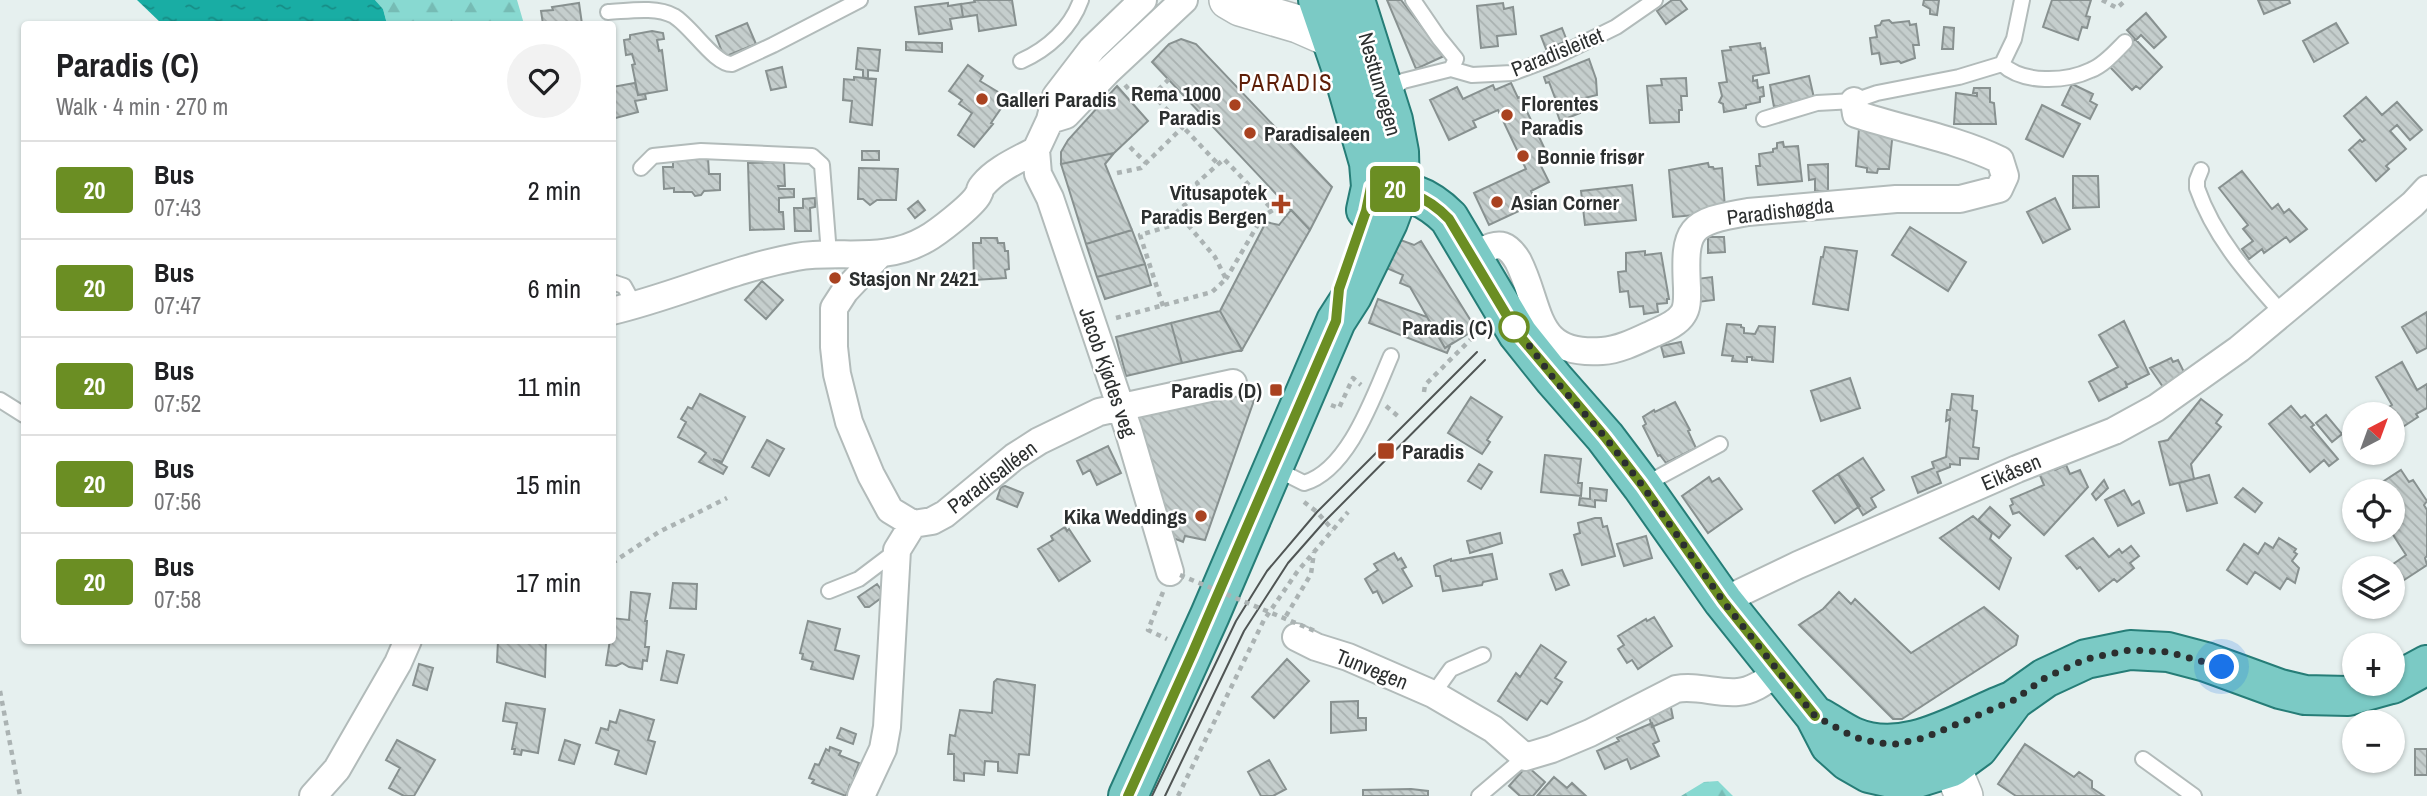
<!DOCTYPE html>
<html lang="en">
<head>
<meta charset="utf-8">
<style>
	:root { --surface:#fff; --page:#f2f2f2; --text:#202124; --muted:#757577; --line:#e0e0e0 }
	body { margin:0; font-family:"Archivo Narrow",sans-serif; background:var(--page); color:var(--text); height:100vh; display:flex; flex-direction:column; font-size:26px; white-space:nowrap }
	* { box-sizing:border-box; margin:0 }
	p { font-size:23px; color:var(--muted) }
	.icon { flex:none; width:38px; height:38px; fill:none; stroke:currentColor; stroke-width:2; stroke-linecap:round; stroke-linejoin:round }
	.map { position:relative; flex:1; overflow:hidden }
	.drawer { position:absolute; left:21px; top:21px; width:595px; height:623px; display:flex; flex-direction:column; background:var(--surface); border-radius:7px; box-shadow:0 2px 5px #0004 }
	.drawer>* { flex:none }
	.badge { padding:0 14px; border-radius:5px; font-size:24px; line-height:46px }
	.needle { width:46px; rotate:41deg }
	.buttons { position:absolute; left:2342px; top:402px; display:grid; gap:14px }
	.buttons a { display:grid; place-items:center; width:63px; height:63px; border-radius:50%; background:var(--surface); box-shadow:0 2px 5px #0004; font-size:35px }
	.you { position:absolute; width:35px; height:35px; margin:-18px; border:5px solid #fff; border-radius:50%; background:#1a73e8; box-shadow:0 0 0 10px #1a73e833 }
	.map>.badge { position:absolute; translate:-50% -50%; box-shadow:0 0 0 4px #fff }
	.round { display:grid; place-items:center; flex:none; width:74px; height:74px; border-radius:37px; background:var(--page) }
	.head { display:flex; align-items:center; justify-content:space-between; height:119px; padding:0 35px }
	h1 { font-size:33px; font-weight:800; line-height:52px }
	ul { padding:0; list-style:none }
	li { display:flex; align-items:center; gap:21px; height:98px; padding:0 35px; border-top:2px solid var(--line) }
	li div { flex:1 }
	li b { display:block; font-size:26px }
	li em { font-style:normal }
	li .badge { min-width:77px; font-weight:700; text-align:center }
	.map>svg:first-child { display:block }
	.forest { fill:url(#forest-firs) }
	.water { fill:url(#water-ripples) }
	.building { fill:url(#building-back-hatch); stroke:#889190; stroke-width:2 }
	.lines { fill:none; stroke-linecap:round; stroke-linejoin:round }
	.lane-casing { stroke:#b2bbba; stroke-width:18 }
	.street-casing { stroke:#b2bbba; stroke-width:30 }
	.secondary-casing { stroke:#b2bbba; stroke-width:40 }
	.primary-casing { stroke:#267d77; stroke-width:42 }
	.path { stroke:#abb3b3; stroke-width:4.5; stroke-dasharray:5 5; stroke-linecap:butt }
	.lane { stroke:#fff; stroke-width:14 }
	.street { stroke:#fff; stroke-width:26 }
	.secondary { stroke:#fff; stroke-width:37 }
	.primary { stroke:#7bcac5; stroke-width:38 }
	.tram { stroke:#505554; stroke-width:2 }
	.path-bridge { stroke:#abb3b3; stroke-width:4.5; stroke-dasharray:5 5; stroke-linecap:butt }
	.line-casing { stroke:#fff; stroke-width:16 }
	.line { stroke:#6b8e23; stroke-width:10 }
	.walk { stroke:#2c2f2f; stroke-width:7; stroke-dasharray:0 12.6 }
	.poi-dot { fill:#a94220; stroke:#fff; stroke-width:2.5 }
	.stop-dot { fill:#fff; stroke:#6b8e23; stroke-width:3.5 }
	.labels { text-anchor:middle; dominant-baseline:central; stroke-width:5; stroke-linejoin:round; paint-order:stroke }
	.street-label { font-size:21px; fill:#2c2f2f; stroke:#fff }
	.poi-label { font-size:21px; font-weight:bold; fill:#2c2f2f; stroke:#fff; text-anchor:start }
	.stop-label { font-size:21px; font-weight:bold; fill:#2c2f2f; stroke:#fff; text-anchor:end }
	.neighbourhood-label { font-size:23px; letter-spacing:2px; fill:#5e1d06; stroke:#fff }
</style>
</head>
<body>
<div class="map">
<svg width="2427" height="796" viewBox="0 0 2427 796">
	<defs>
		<pattern id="forest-firs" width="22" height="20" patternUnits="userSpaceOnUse" patternTransform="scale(1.75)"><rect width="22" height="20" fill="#88d9d1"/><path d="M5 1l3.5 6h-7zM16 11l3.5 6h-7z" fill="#76bbb4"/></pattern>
		<pattern id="water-ripples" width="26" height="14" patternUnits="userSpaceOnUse" patternTransform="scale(1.75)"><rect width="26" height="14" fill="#19ada4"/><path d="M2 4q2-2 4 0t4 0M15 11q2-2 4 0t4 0" fill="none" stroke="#178d86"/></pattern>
		<pattern id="building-back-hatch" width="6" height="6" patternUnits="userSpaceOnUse" patternTransform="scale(1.75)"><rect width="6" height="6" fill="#c5cecd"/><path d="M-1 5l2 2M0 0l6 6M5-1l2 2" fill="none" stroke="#a9b1b0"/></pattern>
	</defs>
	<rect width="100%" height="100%" fill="#e6f0ef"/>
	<path class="forest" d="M375,0H517L524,24H387L383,9Z
		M1718,781L1733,796H1681L1704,782Z"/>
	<path class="water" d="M137,0H375L383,9L387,24H162Z"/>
	<path class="building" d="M974,0H1012L1016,25L979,31L977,15L963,17L961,4L975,2Z
		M1387,0H1401L1444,56L1416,69Z
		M1672,0H1680L1687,9L1666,24L1657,11Z
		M1924,0H1939L1937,15L1930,14V9L1923,5Z
		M2052,0H2091L2086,16L2090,17L2087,28L2082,27L2078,40L2043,27Z
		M2258,0H2289L2290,3L2264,14Z
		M579,3L582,24H543L541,11L553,10L552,7Z
		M948,3V6L961,4L963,17L950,19L952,29L919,34L915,7Z
		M1503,3L1504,9L1513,7L1516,34L1497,36L1498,46L1481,48L1477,6Z
		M2146,13L2166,37L2154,48L2141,35L2136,40L2127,30Z
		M1889,20L1892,23L1909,21L1910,25L1916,24L1919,45H1913L1915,58L1901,63L1899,61L1881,64L1879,53L1872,54L1870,38L1877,37L1875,26L1880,25L1882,21Z
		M747,23L756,44L724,57L716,36Z
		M2336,23L2348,43L2314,62L2303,41Z
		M1944,27L1954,28L1953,49H1942Z
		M1562,28L1567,41L1546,49L1541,36Z
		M652,31L663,33L664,39L657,40L659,51L662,50L667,90L638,95L632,65L635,64L632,54L626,55L624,40L630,39V35Z
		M1181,39L1196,44L1332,187L1310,230L1152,62L1169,44Z
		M2135,39L2162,67L2140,89L2136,86L2132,90L2109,66Z
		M906,42L942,43V52L906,50Z
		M1760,43L1761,49L1765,48L1769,73L1753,76V81L1757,80L1758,88L1763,87L1764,96L1760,97V102L1746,105V108L1724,112L1723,104L1719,102L1722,96L1719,83L1727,82L1722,51L1731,50L1730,47Z
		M858,48L880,50L878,71L868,70V79L863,78V70L856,69Z
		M1589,59L1596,79L1597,95L1580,99V113L1560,121L1555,107L1558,106L1549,82L1546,83L1544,77Z
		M968,65L983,76L980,81L1008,98L991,123L993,124L974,147L958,135L972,113L959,104L962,100L949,91Z
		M782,67L786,87L771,90L766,71Z
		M1809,76L1814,98L1774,107L1770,85Z
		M854,77L876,79L872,125L850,122L852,101L843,100L844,79L854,80Z
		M1686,78L1687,96H1681L1682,110H1679V122L1650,123L1647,86L1662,85L1661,79Z
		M635,83L638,95L645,94L646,99L635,101L638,112L612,119V87Z
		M1511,83L1518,98L1520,97L1550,160L1540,164L1549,182L1531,191L1534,198L1523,204L1519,196L1515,198L1521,210L1489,225L1474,193L1526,169L1498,110L1473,121L1476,127L1449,140L1430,100L1457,87L1463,99L1493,85L1495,90Z
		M2072,84L2093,94L2090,101L2097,105L2090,119L2062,105Z
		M1117,86L1148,121L1114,153L1061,164V152L1068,140Z
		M1974,88H1990V102L1994,103L1996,124H1954L1956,93L1977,96V93H1973Z
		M2366,97L2382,115L2397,102L2422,130L2410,140L2397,125L2390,131L2406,149L2386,166L2389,169L2376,181L2349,150L2360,140L2362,142L2365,140L2344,116Z
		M2042,105L2080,124L2063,157L2026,139Z
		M1859,128L1893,131L1889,169H1878L1877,173L1867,172V168L1856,166Z
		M1783,142L1784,147L1798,146L1802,181L1758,185L1756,166H1760L1759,154L1773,152V149L1777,148V143Z
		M862,151H879V160H862Z
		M1114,153L1105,164L1132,230L1086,244L1061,164Z
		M703,155V158H708L709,174H720V190L704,191L701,195L695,196L692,192H674V188L664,189L663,167H673V158Z
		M784,162L785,186H778L779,189H794V197L779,198V212H783L784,229L750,230L748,163Z
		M1708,163L1709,167H1713L1714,169L1722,168L1725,208L1707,214L1673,217L1669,170Z
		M1828,164V192L1815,191V179L1809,180L1808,165Z
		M859,168L898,169L896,200H877L870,205L863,199H858Z
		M2242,171L2272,209L2278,204L2284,213L2289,209L2307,229L2290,242L2286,237L2264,253L2262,249L2249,259L2242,249L2253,241L2243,229L2248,225L2219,188Z
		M2073,176H2098L2099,207L2073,208Z
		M1632,185L1636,220L1585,225L1581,191Z
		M815,198V207L810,208L811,231H795L794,208H803V199Z
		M2055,198L2070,229L2043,243L2027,212Z
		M918,201L925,210L915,218L908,209Z
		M1291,210L1310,230L1242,350L1220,311L1266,222L1279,225Z
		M1910,227L1966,262L1948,291L1892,255Z
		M1132,230L1145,264L1097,277L1086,244Z
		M1708,237H1724L1725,252L1708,253Z
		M981,238H997L998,243H1004L1005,251H1008L1009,269L1005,270L1006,278L974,280L973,243H981Z
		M1395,238L1414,245L1421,241L1476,329L1445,348L1410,287L1400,283L1403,275L1384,267Z
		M1825,247L1857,251L1848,310L1813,304L1821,257H1823Z
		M1645,251V255L1661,253L1669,299H1667V303L1657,304L1658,312L1644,314L1643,306L1630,307L1628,291L1620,292L1618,272L1626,271V253Z
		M1145,264L1151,285L1105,299L1097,277Z
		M1712,277L1714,300L1698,302L1696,279Z
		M762,281L783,300L766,319L745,300Z
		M1378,299L1427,317L1445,348L1451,344L1447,353L1369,323Z
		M1220,311L1242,350L1182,363L1171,323Z
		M2427,312V348L2417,353L2402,327Z
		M2124,321L2149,374L2127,385L2125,381L2127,387L2099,401L2089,382L2118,367L2099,335Z
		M1171,323L1182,363L1126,376L1116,337Z
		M1727,324L1741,325V327L1744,328V333L1755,334L1759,326L1775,327L1773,362L1752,360V357H1747V362L1732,361L1733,356L1722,355Z
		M1681,342L1684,353L1664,357L1661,346Z
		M2171,358L2173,362L2178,360L2186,376L2163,387L2150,368Z
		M2402,362L2417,390L2427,384V408L2416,414L2418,417L2392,434V415H2375L2392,405L2376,377Z
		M1850,378L1860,408L1821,421L1811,391Z
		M1215,388L1258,389L1205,540L1185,536L1183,542L1173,538L1124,410Z
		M700,394L745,417L722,462L713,459L727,467L723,474L699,462L706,453L701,449L678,437L686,422L681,419L688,407L692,409Z
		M1952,394L1973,396L1972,410L1977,411L1973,447L1979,448L1978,459L1960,458V465L1950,464V467L1937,472L1941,483L1918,493L1912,477L1934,468L1932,462L1946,457L1950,419L1946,421L1947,410H1950Z
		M1471,397L1502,417L1487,440L1490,442L1482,454L1448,433Z
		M2201,399L2222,415L2216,423L2221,427L2191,464L2194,479L2170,485L2159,442L2168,440Z
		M1675,402L1690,430L1688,431L1696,448L1666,463L1660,455L1658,456L1643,426L1646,424L1643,417L1654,410L1655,412Z
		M2291,406L2301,418L2305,415L2314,425L2311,427L2338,459L2329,466L2324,460L2310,472L2269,424Z
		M2326,415L2342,434L2332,442L2316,423Z
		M767,440L784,449L769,476L752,467Z
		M1108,446L1121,473L1097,485L1090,470L1083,474L1077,461Z
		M1545,455L1581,459L1578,483H1582L1581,496L1541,492Z
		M1863,458L1884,490L1871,498L1876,507L1863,515L1838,474Z
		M1479,464L1492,472L1481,489L1468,481Z
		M2066,465L2070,474L2080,470L2088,487L2044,535L2019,512L2013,514L2010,506L2013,504L2011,499L2044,485L2039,473L2053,466L2055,470Z
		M2401,470L2409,482L2413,480L2427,501L2424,505L2427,510V556L2425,558L2427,565L2395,586L2392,582V569H2386L2406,555L2390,530H2392V492H2367Z
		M1838,474L1860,506L1835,523L1813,491Z
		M2209,475L2217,503L2187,511L2179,483Z
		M1709,477L1712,482L1719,478L1742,509L1708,533L1682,496Z
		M2104,480L2108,488L2096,500L2092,494Z
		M1005,486L1023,493L1017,507L997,499L1001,487Z
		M1590,488L1607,490L1606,501L1595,500V507L1579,505L1580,498L1590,499Z
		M2243,488L2262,503L2255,512L2235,497Z
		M2124,490L2132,505L2139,501L2144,513L2118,526L2105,500Z
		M1990,507L2010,525L1999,538L1978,520Z
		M1973,516L1992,533L1990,539L2011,558L1999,589L1940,538Z
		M1595,518H1601L1603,527L1607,526L1615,556L1582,565L1574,535L1580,533L1578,523Z
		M1065,527L1067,531L1069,529L1090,561L1059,581L1038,549L1053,540L1051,536Z
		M1500,533L1502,543L1470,553L1467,541Z
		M1646,536L1652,558L1624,566L1617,544Z
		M2093,538L2109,557L2119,549L2122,553L2131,546L2139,556L2130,563L2134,568L2117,582L2114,579L2099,591L2080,567L2077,569L2066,556Z
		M2279,538L2296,549L2294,552L2297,554L2292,561L2299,568L2295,583L2287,578L2280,589L2255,572L2247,584L2227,570L2244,544L2258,554L2265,543L2273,548Z
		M1394,553L1398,560L1401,558L1406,567L1402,569L1412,586L1383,603L1377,591L1373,593L1365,579L1378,570L1374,564Z
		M1492,554L1497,579L1483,582L1482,585L1443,591L1440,576H1436L1434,566L1437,564L1451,559V561Z
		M1562,570L1569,585L1556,590L1550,574Z
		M673,583L697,584L696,609L670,608Z
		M877,584L885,595L869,607H865L858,597Z
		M631,592L650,594L645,621H647L645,647H649L647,661L643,660L642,669L629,667L622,663L616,666L606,665L610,640H612V618L629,620Z
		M1839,592L1851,604L1855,599L1911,653L1984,607L2018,636L2016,645L1902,719H1893L1799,625L1823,609Z
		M1654,617L1672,646L1638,669L1632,660L1627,663L1618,649L1624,645L1618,636L1646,619L1647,621Z
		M808,621L840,629L835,650L859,656L853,679L811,669L813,662L802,659L803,654L800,653Z
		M498,640H546L545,677L497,662Z
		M1541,645L1566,662L1555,678L1562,682L1547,704L1541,700L1527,720L1498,701L1516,673L1520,677Z
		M667,651L684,655L677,683L661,680Z
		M1287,659L1309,681L1274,718L1252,697Z
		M419,664L433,668L427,690L413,685Z
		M997,679L1035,685L1029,755L1019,754L1017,773L998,771V762L985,761L984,775L964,773V781L954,780V754H948L950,735L955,736L960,710L992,713L994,682Z
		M1358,701V718H1366V730L1331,733V702Z
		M506,703L545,709L538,753L522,750L521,755L514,754L515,749H512L517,723L503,721Z
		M1670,703L1673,718L1652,727L1648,713Z
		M620,710L654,720L648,740L655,742L646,774L615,764L619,751L596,743L601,728L608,730L610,721L616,723Z
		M1652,723L1659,741L1653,744L1659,756L1631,769L1627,759L1605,769L1597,751L1619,741L1617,738Z
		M841,728L856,734L853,744L837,738Z
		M397,740L435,760L414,796H404L389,788L400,768L386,760Z
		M565,740L580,745L574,764L559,760Z
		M2025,744L2074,777L2079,772L2092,781V788L2104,796H2016L1998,784Z
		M830,747L841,751L839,755L859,763L854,776L857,777L854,787L850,785L846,796L812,783L814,780L809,778L815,764L819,765L826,749L829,751Z
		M2415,749H2427V775H2415Z
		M1269,760L1286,789L1273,796H1261L1248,772Z
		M1527,766L1545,782L1533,796H1520L1509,786Z
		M1554,777L1567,788L1572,783L1586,796H1537Z
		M1411,789L1428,791V796H1363V790Z"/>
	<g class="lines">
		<g class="lane-casing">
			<path id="lane" d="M1413,0L1439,38L1456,59L1451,69
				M608,12C628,11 656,6 674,16C692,27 715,65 732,64L773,45L860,0
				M1021,61C1048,49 1071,28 1081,0
				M2002,64C2023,84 2066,82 2091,70C2104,65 2115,52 2125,42
				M1388,93L1403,81L1451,69L1472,75L1512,73L1555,57L1616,27L1655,0
				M1764,119L1817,103L1854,101L1877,93L1959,77L2002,64L2014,39L2022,0
				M641,168L653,156L701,151L812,156L822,165L829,254
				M2201,170L2197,180V188C2214,237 2248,275 2282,313
				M612,282L624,286L635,306
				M0,400L24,415
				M1274,468L1304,483C1349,470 1374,395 1391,356
				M1644,485L1720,444
				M829,591L859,579L896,551
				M1433,694L1451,669L1483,655
				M2143,759L2194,796
				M1479,796L1525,757"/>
		</g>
		<g class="street-casing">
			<path id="street" d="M1143,0L1092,49L1056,96L1050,120L1036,150L1038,174L1050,198L1128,429L1170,572
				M1050,120L1066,115L1108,71L1184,0
				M879,255L845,291L834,308V347L837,374L849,422L871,475L890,510L913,524L932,521L945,514L1014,457L1039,441L1099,412L1233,383
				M1473,255C1481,252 1494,243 1503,246C1509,248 1515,256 1518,261C1542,308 1532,356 1602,351C1619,350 1637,341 1652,334C1663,329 1677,324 1683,314C1688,307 1687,296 1687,288C1684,228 1688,222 1748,212L1896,199H1960L1999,189L2005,176L2000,160C1954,138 1904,130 1856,114L1854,101
				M612,311C675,296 732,269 796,257C841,249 883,264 926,239C937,233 972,206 978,195C982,188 978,191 983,185C996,169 1018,160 1036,150
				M1723,601L1798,565L2017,469L2114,431L2156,408L2239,349L2413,204L2427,189
				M1296,637L1316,647L1348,657L1433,694L1493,729L1525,757L1552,749L1590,733L1676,689C1697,685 1717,694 1738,692C1753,691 1767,680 1779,672
				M313,796L337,769L398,663L408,640
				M861,796L883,749L887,727L897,550L913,524"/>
		</g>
		<g class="secondary-casing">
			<path id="secondary" d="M1228,0L1240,7L1298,24L1330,38
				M1930,744L1952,767L1964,796"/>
		</g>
		<g class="primary-casing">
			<path id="primary" d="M1318,0L1344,76L1369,163L1371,187L1366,210
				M1371,187C1405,190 1425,194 1449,218L1518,334L1554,379L1605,437L1642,486L1723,601L1815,716L1830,745L1848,761L1869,773L1891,778H1917L1952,767L1978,748L2014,700L2045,678L2086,659L2130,650L2168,652L2206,662L2280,689L2305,695L2348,696L2391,684
				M2392,684L2427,665
				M1820,718C1831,724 1842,732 1853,737C1907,760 1963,719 2012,701
				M1128,796L1210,615L1336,321L1352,296L1388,222L1400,190L1399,152L1393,120L1355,0"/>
		</g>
		<path class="path" d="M2102,0L2117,8L2126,0
			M1169,79L1153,95L1217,163
			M1125,85L1138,99L1153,95
			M1130,147L1146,163
			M1117,173L1141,168L1183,127
			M1163,306L1140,235L1170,226L1181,216
			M1116,318L1212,292L1226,279L1215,257L1177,212L1201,190L1197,183L1224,159L1273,210L1263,216L1226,279
			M1424,392L1425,385L1481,329
			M1331,405L1339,408L1353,378L1361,385
			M1386,406L1399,417
			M1304,502L1317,512L1333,530
			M612,563L659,532L727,498
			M1163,592L1148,630L1167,639
			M1286,616L1311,574L1314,552
			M0,691L20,796
			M1178,796L1264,620L1297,572L1348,512"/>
		<use href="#lane" class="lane"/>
		<use href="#street" class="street"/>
		<use href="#secondary" class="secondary"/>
		<use href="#primary" class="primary"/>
		<path class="tram" d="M1152,796L1236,621L1267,571L1317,512L1477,352
			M1165,796L1244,631L1288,563L1325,521L1485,360"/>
		<path class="path-bridge" d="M1180,575L1315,631"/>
	</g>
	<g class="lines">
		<g class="line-casing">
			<path id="line" d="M1128,796L1192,654L1336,321L1339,289L1366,211L1371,187C1405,190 1425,194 1449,219L1518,334L1605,437L1642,485L1723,601L1815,716"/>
		</g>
		<use href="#line" class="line"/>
		<path class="walk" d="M1514,327L1511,321L1554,379L1605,437L1642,485L1723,601L1779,672L1815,716L1854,737L1877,743L1896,744L1924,738L2014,700L2045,678L2086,659L2130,650L2168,652L2222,667"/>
	</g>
	<g class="poi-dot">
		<circle cx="982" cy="99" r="7"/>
		<circle cx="1235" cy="105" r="7"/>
		<circle cx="1507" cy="115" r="7"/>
		<circle cx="1250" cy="133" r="7"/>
		<circle cx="1523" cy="156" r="7"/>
		<circle cx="1497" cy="202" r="7"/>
		<path d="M1277.5 193.5h7v7h7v7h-7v7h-7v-7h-7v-7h7z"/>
		<circle cx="835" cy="278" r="7"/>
		<rect x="1269" y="383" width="14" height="14" rx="3.5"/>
		<rect x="1377" y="442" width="18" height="18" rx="3.5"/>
		<circle cx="1201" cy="516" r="7"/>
	</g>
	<circle class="stop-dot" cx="1514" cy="327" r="14"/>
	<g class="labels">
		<g class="street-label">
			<text transform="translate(1557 52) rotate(-22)">Paradisleitet</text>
			<text transform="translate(1380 84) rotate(74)">Nesttunvegen</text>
			<text transform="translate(1780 211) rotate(-7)">Paradishøgda</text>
			<text transform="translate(1108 372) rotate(71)">Jacob Kjødes veg</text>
			<text transform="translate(2011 472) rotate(-23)">Eikåsen</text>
			<text transform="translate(992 477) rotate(-37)">Paradisalléen</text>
			<text transform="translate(1372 669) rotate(22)">Tunvegen</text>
		</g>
		<g class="poi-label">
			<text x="1221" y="93" text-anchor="end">Rema 1000<tspan x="1221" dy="24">Paradis</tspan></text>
			<text x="996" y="99">Galleri Paradis</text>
			<text x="1521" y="103">Florentes<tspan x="1521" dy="24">Paradis</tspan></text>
			<text x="1264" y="133">Paradisaleen</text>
			<text x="1537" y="156">Bonnie frisør</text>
			<text x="1267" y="192" text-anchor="end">Vitusapotek<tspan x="1267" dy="24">Paradis Bergen</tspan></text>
			<text x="1511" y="202">Asian Corner</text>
			<text x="849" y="278">Stasjon Nr 2421</text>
			<text x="1262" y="390" text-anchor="end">Paradis (D)</text>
			<text x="1402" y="451">Paradis</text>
			<text x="1187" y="516" text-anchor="end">Kika Weddings</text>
		</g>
		<g class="stop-label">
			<text x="1493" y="327">Paradis (C)</text>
		</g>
		<g class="neighbourhood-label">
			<text x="1286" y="82">PARADIS</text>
		</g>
	</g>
</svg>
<div class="buttons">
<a><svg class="needle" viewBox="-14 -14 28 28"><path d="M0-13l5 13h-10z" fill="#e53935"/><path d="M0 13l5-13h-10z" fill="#757577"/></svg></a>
<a><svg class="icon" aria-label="locate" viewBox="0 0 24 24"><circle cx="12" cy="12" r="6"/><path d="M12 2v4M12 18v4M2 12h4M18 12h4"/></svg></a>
<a><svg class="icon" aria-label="layers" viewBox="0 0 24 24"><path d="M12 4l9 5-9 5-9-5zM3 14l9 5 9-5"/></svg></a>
<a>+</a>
<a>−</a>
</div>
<div class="you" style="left:2222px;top:667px"></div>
<b class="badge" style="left:1395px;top:189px;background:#6b8e23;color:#fff">20</b>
<section class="drawer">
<div class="head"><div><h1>Paradis (C)</h1><p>Walk · 4 min · 270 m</p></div><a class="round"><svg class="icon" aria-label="heart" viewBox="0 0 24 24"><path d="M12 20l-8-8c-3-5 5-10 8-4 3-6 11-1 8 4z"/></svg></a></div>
<ul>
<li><span class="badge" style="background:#6b8e23;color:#fff">20</span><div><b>Bus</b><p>07:43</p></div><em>2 min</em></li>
<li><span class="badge" style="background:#6b8e23;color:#fff">20</span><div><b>Bus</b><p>07:47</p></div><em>6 min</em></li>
<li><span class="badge" style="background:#6b8e23;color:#fff">20</span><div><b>Bus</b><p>07:52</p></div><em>11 min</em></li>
<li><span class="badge" style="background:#6b8e23;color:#fff">20</span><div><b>Bus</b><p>07:56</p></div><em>15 min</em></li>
<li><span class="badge" style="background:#6b8e23;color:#fff">20</span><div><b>Bus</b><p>07:58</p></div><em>17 min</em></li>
</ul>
</section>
</div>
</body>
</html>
